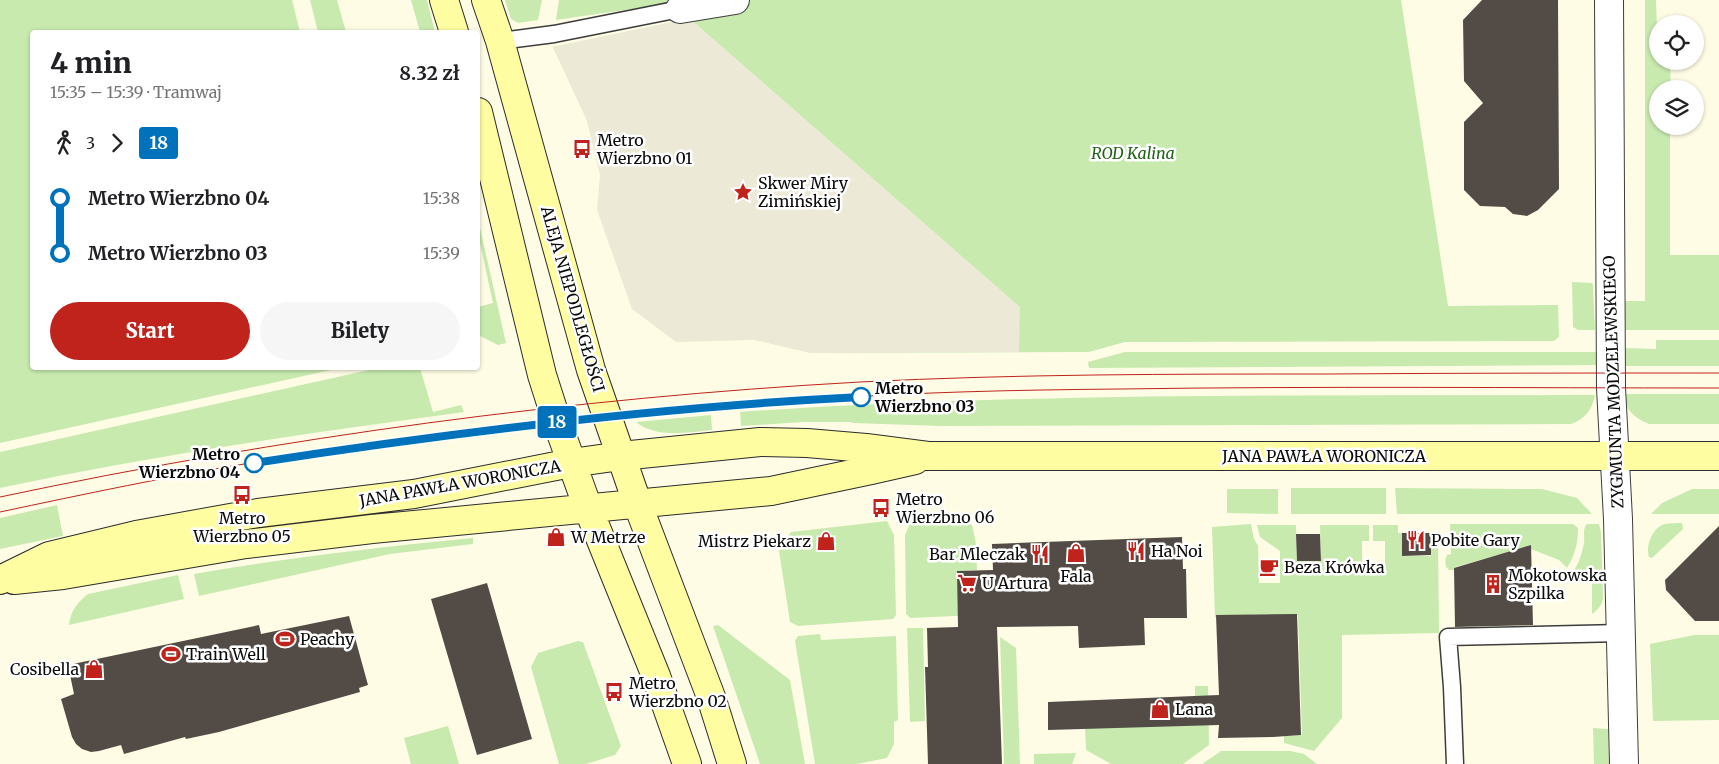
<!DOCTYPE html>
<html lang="pl">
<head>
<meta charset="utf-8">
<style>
	:root { --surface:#fff; --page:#f6f6f6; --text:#202124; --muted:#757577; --accent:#bf231c }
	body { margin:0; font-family:Merriweather,serif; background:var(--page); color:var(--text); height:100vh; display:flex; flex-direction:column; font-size:19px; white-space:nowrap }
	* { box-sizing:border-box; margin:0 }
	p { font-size:16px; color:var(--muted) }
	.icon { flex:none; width:28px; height:28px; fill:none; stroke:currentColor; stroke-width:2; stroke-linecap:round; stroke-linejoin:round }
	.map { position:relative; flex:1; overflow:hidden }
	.panel { position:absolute; left:30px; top:30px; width:450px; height:340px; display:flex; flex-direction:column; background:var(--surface); border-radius:5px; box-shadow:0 1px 4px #0004 }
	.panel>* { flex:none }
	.badge { padding:0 10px; border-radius:4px; font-size:18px; line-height:32px }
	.tools { position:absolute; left:1649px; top:15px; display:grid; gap:10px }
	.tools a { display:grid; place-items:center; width:55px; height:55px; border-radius:50%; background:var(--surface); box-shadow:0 1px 4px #0004; font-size:25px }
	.map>.badge { position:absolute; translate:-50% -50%; box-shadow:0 0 0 2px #fff }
	.legs { display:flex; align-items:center; gap:8px; height:55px; padding:0 20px; font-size:16px }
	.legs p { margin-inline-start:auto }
	.summary { display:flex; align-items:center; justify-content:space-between; height:85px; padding:0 20px }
	h1 { font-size:28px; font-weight:800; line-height:38px }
	.cta { display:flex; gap:10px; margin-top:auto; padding:10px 20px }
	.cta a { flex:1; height:58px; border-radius:30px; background:var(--accent); color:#fff; font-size:20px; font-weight:800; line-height:58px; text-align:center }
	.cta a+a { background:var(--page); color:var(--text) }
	ul { padding:0 20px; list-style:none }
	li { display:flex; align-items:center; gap:18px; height:55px; font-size:19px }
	li i { display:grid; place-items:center; width:8px; height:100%; margin:0 6px; background:currentColor }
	li i::after { content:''; width:12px; height:12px; margin:-6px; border:4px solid; border-radius:50%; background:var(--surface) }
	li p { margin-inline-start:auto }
	li:first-child i { background:linear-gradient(#0000 50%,currentColor 0) }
	li:last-child i { background:linear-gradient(currentColor 50%,#0000 0) }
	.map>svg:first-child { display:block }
	.green { fill:#c8eaaf }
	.plaza { fill:#ede9d7 }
	.building { fill:#534c46 }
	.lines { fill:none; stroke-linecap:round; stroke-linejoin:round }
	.lane-casing { stroke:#3d3d3d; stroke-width:19 }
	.street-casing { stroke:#3d3d3d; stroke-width:30 }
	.secondary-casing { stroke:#2c2c2c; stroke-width:30 }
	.lane { stroke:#fff; stroke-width:16 }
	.street { stroke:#fff; stroke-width:28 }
	.secondary { stroke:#fffda1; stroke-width:28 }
	.tram { stroke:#bf231c; stroke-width:1 }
	.line-1-casing { stroke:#fff; stroke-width:11 }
	.line-1 { stroke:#0072bc; stroke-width:8 }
	.stop-1-dot { fill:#fff; stroke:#0072bc; stroke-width:2.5 }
	.labels { text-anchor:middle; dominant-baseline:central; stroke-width:5; stroke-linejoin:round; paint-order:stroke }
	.poi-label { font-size:16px; fill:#0a0a0a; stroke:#fff; text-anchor:start }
	.park-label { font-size:16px; font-style:italic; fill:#216318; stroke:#fff }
	.street-label { font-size:16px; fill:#0a0a0a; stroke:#fff }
	.stop-label { font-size:16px; font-weight:bold; fill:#0a0a0a; stroke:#fff; text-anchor:start }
</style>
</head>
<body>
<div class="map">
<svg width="1719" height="764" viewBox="0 0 1719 764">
	<rect width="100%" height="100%" fill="#fffce6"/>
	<path class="green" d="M0,0H292L300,32H32V368H340L0,443Z
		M310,0H337L346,32H318Z
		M411,0H427L435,32H420Z
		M505,0H542L538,20L518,23L511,19Z
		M559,0H1401L1448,306L1558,305L1559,337L1554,341L1125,342L1089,352L810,353L600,174L587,120L553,47L678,21L673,3L556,20Z
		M1645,0H1656L1658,61H1670L1671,89H1658V126H1670V255H1719V330H1624L1622,301H1645Z
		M478,219L506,343L498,345L478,335V307L493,303L478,234Z
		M1572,282L1592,283L1593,285L1595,330H1578L1573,327Z
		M1656,340H1719V366H1624V348L1656,349Z
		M1125,352H1596V365L1089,368L1088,362Z
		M378,368H420L433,412L461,405L464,412C309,433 153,455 0,488V452Z
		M1624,394H1719V424H1649C1634,418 1625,410 1624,394Z
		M1595,395C1592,410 1585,419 1571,424L941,426L852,423L851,422H804L741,426L740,412C1024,392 1310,396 1595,395Z
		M711,415L712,430C688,432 657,439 636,422Z
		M1386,488V514H1291V488Z
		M1395,488L1542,489L1577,498L1592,514H1397Z
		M1227,489H1278V514L1227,513Z
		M1692,489H1719V514H1651L1662,503Z
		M57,505L63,536L0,549V518Z
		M962,520L972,525L976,544L977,570L957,571L978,615L910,618L906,614L905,535L911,521Z
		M887,521L894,535L896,615L893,619L798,626L790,622L779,551L791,532Z
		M1682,523L1683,529L1652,558L1649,557C1645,547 1653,526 1665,524C1670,523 1677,523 1682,523Z
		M1251,524L1254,539L1258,546L1259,583H1280V551L1260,537L1257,525H1296L1297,561H1321L1320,525H1369V541H1362V566H1385V541H1373V525H1398V533H1402V556H1431V533L1438,537L1439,633L1342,635V718L1314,751L1284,743V736L1302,735L1298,615L1263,614L1215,617L1212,527Z
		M1450,524H1573L1578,528C1578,543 1575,555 1567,568L1559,560L1531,549H1519L1455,567L1454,570H1449C1444,566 1445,560 1447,555L1451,554Z
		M1587,524H1599L1601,532L1603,598C1602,605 1598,610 1592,614V575L1569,577C1577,568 1582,555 1584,543C1585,536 1582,529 1587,524Z
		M473,538V544L390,554L199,596L194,574C287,558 379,547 473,538Z
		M178,575L184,599L69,625C71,610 77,603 88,594Z
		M718,625L790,680L805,764H760L713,626Z
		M907,628H923L925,721L910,722Z
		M820,634L821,640L896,636L898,720L894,722V744L887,758L857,764H815L795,641L798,636Z
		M1694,635H1719V720L1653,721L1650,644Z
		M1000,637L1016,648L1020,764H1004Z
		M578,641L583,642L621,746L615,755L586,764H559L531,667L538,653Z
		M1195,686H1208L1209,745L1183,764H1111L1086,750L1085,729L1195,696Z
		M448,726L459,764H411L404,738Z
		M1593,728L1608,729L1609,764H1594Z
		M1221,751H1290L1304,754L1317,764H1202Z
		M1076,753L1072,764H1034V754Z"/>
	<path class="plaza" d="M687,16L1020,307L1019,352L810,353L754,340L676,342L632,309L597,210L600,174L587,120L553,47L678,21Z"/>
	<path class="building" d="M1482,0H1558L1559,189L1538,210L1527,216L1513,214L1505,207L1480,206L1464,190V122L1483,103L1464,81L1463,20Z
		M1719,526V621H1695L1666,590L1665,580Z
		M1402,533H1431V555L1402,556Z
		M1296,534H1320L1321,561H1297Z
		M1182,537L1183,569H1186L1187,618H1144L1145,645L1079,648L1078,626L997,627L1002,764H928L925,667H928L927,628L958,627L957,571L993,570L992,544Z
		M1531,545L1533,625L1455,627L1454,568Z
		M487,583L532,739L477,755L431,599Z
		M1297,614L1301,735L1273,737L1218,738L1219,725L1048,730V702L1219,695L1216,615Z
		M349,616L368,685L359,688L360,692L219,732L186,739L185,737L124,754L121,745L99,751L91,752L82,749L76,744L72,737L61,699L74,694L68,665L259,625L261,634Z"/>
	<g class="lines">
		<g class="lane-casing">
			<path id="lane" d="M500,41L554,34L680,9
				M1455,764L1452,687L1448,637L1621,633"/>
		</g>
		<g class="street-casing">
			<path id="street" d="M1609,0L1611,388L1618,519L1624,764
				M680,9L735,0"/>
		</g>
		<g class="secondary-casing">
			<path id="secondary" d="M444,0L454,32
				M486,0L500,41L591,370L638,505L711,697L732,764
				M478,112L542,375L557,422L588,508L656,676L687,764
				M0,580L49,556L136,535L258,513L414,494L571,463L621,456L760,442L807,443L866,448L928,456H1719
				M14,580L63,575L246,544L372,529L771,491L871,470L915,460"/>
		</g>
		<use href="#lane" class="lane"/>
		<use href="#street" class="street"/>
		<use href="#secondary" class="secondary"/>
		<path class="tram" d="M0,497C283,437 571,398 860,382C1016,374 1172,374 1328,374C1459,373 1589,373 1719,373
			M0,512C85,494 170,476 256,462C439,433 623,412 808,400C911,392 1016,390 1120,389C1320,386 1519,388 1719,388"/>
	</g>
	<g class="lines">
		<g class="line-1-casing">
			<path id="line-1" d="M254,463C455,432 658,407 861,397"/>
		</g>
		<use href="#line-1" class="line-1"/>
	</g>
	<defs>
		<g id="bus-bare" transform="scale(1.5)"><path d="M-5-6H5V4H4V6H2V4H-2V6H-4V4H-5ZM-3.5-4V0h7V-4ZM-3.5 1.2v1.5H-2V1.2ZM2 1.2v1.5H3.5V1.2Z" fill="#bf231c" stroke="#fff" stroke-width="2.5" paint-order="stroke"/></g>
		<g id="sight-bare" transform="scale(1.5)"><path d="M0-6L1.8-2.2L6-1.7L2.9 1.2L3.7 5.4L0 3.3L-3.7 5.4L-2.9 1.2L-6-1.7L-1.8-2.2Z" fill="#bf231c" stroke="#fff" stroke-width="2.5" paint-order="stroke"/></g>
		<g id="shop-bare" transform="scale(1.5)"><path d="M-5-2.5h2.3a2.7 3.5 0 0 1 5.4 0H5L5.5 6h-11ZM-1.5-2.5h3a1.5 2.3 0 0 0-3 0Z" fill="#bf231c" stroke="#fff" stroke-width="2.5" paint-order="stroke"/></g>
		<g id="restaurant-bare" transform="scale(1.5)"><path d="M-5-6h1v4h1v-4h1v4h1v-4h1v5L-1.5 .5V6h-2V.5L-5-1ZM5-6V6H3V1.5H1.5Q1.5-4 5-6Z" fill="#bf231c" stroke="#fff" stroke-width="2.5" paint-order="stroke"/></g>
		<g id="cafe-bare" transform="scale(1.5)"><path d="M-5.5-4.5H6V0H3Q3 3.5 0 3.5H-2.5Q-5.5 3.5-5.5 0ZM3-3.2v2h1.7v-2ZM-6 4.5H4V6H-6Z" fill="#bf231c" stroke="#fff" stroke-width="2.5" paint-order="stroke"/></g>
		<g id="supermarket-bare" transform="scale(1.5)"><path d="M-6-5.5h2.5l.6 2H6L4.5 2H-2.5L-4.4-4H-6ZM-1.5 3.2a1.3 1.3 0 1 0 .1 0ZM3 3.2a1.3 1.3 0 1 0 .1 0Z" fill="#bf231c" stroke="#fff" stroke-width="2.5" paint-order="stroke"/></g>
		<g id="building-bare" transform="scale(1.5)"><path d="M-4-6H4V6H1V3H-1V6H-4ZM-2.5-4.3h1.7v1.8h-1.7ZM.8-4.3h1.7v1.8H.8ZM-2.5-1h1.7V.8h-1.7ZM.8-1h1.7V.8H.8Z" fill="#bf231c" stroke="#fff" stroke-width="2.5" paint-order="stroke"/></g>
		<g id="stadium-bare" transform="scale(1.5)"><path d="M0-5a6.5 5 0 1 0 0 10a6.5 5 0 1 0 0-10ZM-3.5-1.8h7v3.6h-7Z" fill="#bf231c" stroke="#fff" stroke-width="2.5" paint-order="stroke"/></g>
	</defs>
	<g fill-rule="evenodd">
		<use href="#bus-bare" x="582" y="149"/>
		<use href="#sight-bare" x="743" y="192"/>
		<use href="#bus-bare" x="242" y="495"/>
		<use href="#bus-bare" x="881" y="508"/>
		<use href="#shop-bare" x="556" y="537"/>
		<use href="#restaurant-bare" x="1416" y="540"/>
		<use href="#shop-bare" x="826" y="541"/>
		<use href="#restaurant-bare" x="1136" y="551"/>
		<use href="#shop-bare" x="1076" y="553"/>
		<use href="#restaurant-bare" x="1040" y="554"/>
		<use href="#cafe-bare" x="1269" y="567"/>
		<use href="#supermarket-bare" x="967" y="583"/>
		<use href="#building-bare" x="1493" y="584"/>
		<use href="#stadium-bare" x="285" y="639"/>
		<use href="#stadium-bare" x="171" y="654"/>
		<use href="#shop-bare" x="94" y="669"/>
		<use href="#bus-bare" x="614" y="692"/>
		<use href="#shop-bare" x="1160" y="709"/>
	</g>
	<g class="stop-1-dot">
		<circle cx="861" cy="397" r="9"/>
		<circle cx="254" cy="463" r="9"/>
	</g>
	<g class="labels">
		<g class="poi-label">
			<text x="597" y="140">Metro<tspan x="597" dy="18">Wierzbno 01</tspan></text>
			<text x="758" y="183">Skwer Miry<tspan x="758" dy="18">Zimińskiej</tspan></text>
			<text x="896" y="499">Metro<tspan x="896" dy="18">Wierzbno 06</tspan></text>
			<text x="242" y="518" text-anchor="middle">Metro<tspan x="242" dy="18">Wierzbno 05</tspan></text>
			<text x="571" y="537">W Metrze</text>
			<text x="1431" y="540">Pobite Gary</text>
			<text x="811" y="541" text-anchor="end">Mistrz Piekarz</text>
			<text x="1151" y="551">Ha Noi</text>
			<text x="1025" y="554" text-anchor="end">Bar Mleczak</text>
			<text x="1284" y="567">Beza Krówka</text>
			<text x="1508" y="575">Mokotowska<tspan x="1508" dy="18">Szpilka</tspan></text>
			<text x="1076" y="576" text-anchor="middle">Fala</text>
			<text x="982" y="583">U Artura</text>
			<text x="300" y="639">Peachy</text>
			<text x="186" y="654">Train Well</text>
			<text x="79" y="669" text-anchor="end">Cosibella</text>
			<text x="629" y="683">Metro<tspan x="629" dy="18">Wierzbno 02</tspan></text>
			<text x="1175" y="709">Lana</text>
		</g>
		<g class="park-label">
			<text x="1133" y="153">ROD Kalina</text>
		</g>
		<g class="street-label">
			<text transform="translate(573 299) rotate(74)">ALEJA NIEPODLEGŁOŚCI</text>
			<text transform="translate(1613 382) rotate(-92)">ZYGMUNTA MODZELEWSKIEGO</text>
			<text x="1324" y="456">JANA PAWŁA WORONICZA</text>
			<text transform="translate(460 483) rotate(-10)">JANA PAWŁA WORONICZA</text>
		</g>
		<g class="stop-label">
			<text x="875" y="388">Metro<tspan x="875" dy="18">Wierzbno 03</tspan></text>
			<text x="240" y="454" text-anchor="end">Metro<tspan x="240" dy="18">Wierzbno 04</tspan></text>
		</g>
	</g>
</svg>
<div class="tools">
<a><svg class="icon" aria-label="locate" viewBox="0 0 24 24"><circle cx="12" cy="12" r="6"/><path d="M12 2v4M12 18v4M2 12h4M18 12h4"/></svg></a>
<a><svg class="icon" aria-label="layers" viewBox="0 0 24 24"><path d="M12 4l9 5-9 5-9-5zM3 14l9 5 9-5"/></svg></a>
</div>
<b class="badge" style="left:557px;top:422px;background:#0072bc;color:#fff">18</b>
<section class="panel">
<div class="summary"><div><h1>4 min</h1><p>15:35 – 15:39 · Tramwaj</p></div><b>8.32 zł</b></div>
<div class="legs"><svg class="icon" aria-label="walk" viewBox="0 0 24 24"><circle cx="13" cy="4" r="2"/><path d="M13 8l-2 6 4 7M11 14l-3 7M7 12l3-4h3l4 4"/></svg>3<svg class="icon" aria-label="forward" viewBox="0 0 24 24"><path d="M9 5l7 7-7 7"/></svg><b class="badge" style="background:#0072bc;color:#fff">18</b></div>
<ul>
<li><i style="color:#0072bc"></i><b>Metro Wierzbno 04</b><p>15:38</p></li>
<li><i style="color:#0072bc"></i><b>Metro Wierzbno 03</b><p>15:39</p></li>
</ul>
<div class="cta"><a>Start</a><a>Bilety</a></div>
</section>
</div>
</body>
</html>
